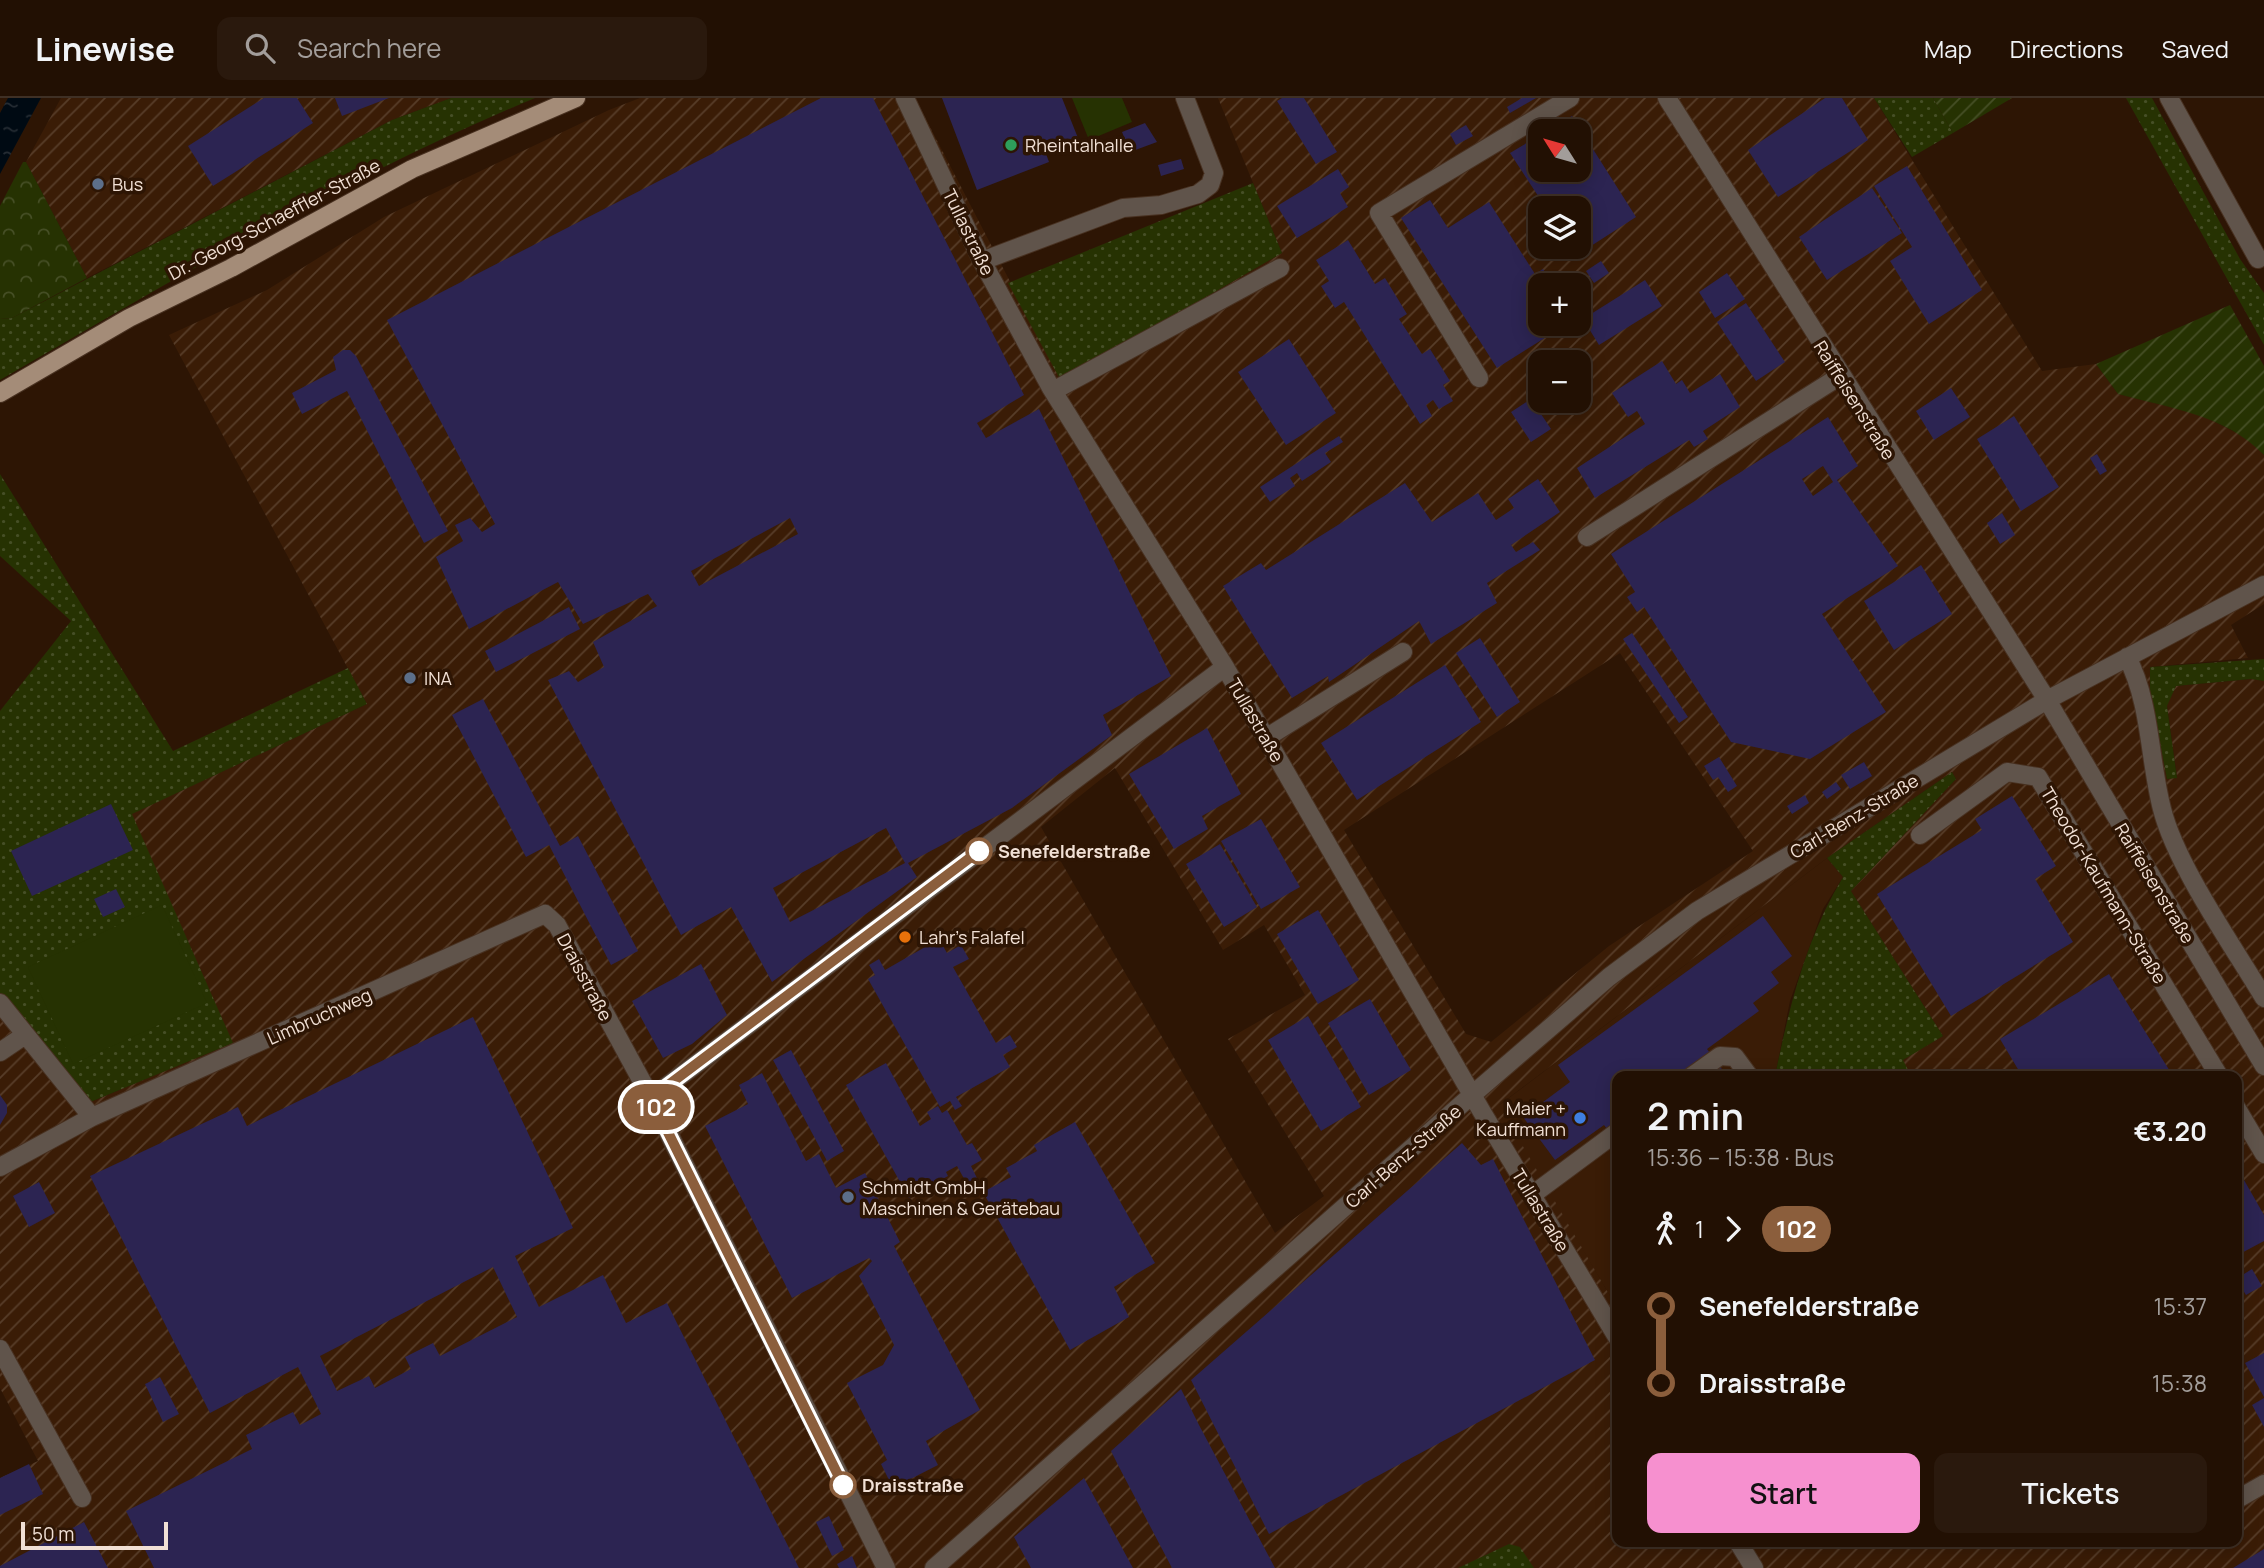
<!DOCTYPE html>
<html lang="en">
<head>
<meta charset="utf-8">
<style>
	:root { --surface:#221003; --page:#2a190d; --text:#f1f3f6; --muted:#a29d9a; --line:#3f3025; --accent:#f690cf }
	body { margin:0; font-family:Manrope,sans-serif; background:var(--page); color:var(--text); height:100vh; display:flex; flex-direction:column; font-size:26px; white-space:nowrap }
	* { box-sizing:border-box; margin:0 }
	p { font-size:23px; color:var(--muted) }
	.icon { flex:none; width:38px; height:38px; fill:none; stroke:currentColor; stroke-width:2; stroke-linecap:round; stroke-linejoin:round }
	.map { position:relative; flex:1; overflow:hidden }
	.side { position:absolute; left:1612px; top:973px; width:630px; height:476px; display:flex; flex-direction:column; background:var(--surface); border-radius:14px; box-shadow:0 4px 18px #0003,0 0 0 2px var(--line) }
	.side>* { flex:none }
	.badge { padding:0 14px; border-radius:23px; font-size:24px; line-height:46px }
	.needle { width:46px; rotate:307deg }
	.tools { position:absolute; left:1528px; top:21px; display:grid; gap:14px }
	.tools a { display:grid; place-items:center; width:63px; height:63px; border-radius:14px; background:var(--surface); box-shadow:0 4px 18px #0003,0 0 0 2px var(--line); font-size:35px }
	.scale { position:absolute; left:21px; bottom:18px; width:147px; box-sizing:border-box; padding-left:7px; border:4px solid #f1e0d5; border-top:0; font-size:19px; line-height:24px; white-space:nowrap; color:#f1e0d5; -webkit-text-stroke:5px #2d1504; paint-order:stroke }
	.map>.badge { position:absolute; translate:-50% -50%; box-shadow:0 0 0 4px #fff }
	.legs { display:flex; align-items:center; gap:10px; height:77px; padding:0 35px; font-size:23px }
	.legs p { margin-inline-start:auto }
	.overview { display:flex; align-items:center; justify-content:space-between; height:119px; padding:0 35px }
	h1 { font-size:38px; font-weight:600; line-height:52px }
	.button { display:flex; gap:14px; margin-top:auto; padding:14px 35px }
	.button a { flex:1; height:80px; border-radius:14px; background:var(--accent); color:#111; font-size:28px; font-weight:600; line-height:80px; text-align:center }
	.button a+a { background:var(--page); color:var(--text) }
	ul { padding:0 35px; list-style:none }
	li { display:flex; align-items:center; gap:24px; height:77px; font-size:26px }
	li i { display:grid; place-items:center; width:10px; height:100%; margin:0 9px; background:currentColor }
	li i::after { content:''; width:18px; height:18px; margin:-9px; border:5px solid; border-radius:50%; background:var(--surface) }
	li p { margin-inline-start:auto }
	li:first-child i { background:linear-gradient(#0000 50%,currentColor 0) }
	li:last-child i { background:linear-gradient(currentColor 50%,#0000 0) }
	header { display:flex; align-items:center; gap:42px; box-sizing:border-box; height:98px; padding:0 35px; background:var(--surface); border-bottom:2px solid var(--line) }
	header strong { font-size:33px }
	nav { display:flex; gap:38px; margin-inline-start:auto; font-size:24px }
	.search { width:490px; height:63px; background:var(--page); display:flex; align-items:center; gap:18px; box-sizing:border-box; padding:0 24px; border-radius:14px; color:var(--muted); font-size:26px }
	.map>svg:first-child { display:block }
	.built { fill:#3a1c06 }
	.industrial { fill:url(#industrial-furrows); fill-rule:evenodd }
	.grass { fill:url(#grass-dots) }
	.forest { fill:url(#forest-crowns) }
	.garden { fill:url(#garden-furrows) }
	.pitch { fill:#263202 }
	.water { fill:url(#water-ripples) }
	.building { fill:#2c2452; fill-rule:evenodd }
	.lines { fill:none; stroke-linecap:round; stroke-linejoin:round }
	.minor-casing { stroke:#483121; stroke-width:20 }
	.major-casing { stroke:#483121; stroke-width:20 }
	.minor { stroke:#60544b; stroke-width:18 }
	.major { stroke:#a48c78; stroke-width:18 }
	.line-1-casing { stroke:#fff; stroke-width:16 }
	.line-1 { stroke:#8b5e3c; stroke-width:10 }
	.leisure-dot { fill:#2e9e5b; stroke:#2d1504; stroke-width:2.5 }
	.service-dot { fill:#5c6f8a; stroke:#2d1504; stroke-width:2.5 }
	.stop-1-dot { fill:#fff; stroke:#8b5e3c; stroke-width:3.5 }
	.food-dot { fill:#e8710a; stroke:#2d1504; stroke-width:2.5 }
	.shop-dot { fill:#3f7fe0; stroke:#2d1504; stroke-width:2.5 }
	.labels { text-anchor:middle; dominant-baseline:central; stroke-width:7; stroke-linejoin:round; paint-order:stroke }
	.poi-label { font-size:18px; fill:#f1e0d5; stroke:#2d1504; text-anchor:start }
	.street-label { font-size:18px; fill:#f1e0d5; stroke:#2d1504 }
	.stop-label { font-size:18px; font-weight:bold; fill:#f1e0d5; stroke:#2d1504; text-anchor:start }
</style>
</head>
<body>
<header>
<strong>Linewise</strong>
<div class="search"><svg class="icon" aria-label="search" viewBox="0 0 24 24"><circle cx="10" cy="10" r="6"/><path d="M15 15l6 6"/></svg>Search here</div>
<nav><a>Map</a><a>Directions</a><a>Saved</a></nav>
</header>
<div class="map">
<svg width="2264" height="1470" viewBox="0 0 2264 1470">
	<defs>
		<pattern id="industrial-furrows" width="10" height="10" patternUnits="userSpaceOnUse" patternTransform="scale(1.75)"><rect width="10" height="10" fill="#3a1c06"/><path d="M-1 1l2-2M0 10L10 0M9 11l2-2" fill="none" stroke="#573d29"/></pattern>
		<pattern id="grass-dots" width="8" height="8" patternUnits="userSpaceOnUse" patternTransform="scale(1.75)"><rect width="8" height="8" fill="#263202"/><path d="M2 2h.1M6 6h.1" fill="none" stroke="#464f26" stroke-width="1.8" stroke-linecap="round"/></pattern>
		<pattern id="forest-crowns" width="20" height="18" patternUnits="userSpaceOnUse" patternTransform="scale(1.75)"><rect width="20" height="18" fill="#263202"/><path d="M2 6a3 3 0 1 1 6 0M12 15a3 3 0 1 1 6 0" fill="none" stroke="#464f26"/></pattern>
		<pattern id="garden-furrows" width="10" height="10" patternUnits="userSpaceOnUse" patternTransform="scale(1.75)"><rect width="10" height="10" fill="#263202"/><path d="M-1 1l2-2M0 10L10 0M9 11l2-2" fill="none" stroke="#464f26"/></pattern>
		<pattern id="water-ripples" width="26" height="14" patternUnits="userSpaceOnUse" patternTransform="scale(1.75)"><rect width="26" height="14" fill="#000a13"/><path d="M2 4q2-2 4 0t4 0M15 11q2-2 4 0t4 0" fill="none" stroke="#262d34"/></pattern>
	</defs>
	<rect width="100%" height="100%" fill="#2d1504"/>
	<path class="built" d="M1827,760L1843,779L1823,811L1790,903L1775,978H1617V1210L1498,1008Z"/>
	<path class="industrial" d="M61,0H451L392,22L87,180L26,64Z
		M640,0H915L1061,282L1282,155L1218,0H1874L2042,273L2096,266L2118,296L2199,316L2249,341L2264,357V506L2231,527L2248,560L2150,569V593L2168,681L2177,679L2167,607L2176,588L2252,581L2264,583V1470H0V1380L38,1363L0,1290V895L88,1005L232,945L131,716L367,606L169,237L267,192L384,119L609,12ZM1540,33H1578V72H1540ZM1540,110H1578V149H1540ZM1540,187H1578V226H1540ZM1540,264H1578V303H1540ZM1620,555L1753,753L1609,848L1491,944L1466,936L1344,732ZM1115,670L1223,852L1264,827L1305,897L1228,941L1324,1098L1275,1135L1041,729ZM1952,674L1956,681L1851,793L1943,938L1902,962L1911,978H2236V1444H1617V1210L1499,1007L1827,760Z"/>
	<path class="grass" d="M451,0H535C348,78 174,181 0,282V221L12,220L392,22Z
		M1874,0H1933L1953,35L1912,59Z
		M2126,0H2152L2240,161L2264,195V247Z
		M1253,85L1282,155L1061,283L1008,185Z
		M0,376L173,653L348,570L367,606L132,716L233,945L88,1005L0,895V613L71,523L0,458Z
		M2264,561V583L2251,581L2176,588L2167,608L2177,680L2167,681L2150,593V569Z
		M1952,674L1956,681L1851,793L1943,938L1903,962L1911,978H1775C1789,909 1806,840 1843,779L1827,760Z
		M1509,1446L1520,1449L1534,1470H1458Z"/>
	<path class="forest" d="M23,64H26L87,180L12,220L0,221V108Z"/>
	<path class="garden" d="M1933,0H2012L1953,35Z
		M2230,207L2264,268V357C2226,317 2169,310 2118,296L2096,266Z"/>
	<path class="pitch" d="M1072,0H1122L1132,24L1089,42Z
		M162,807L207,905L73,966L28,869Z"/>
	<path class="water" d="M8,0H41L0,76V15Z"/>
	<path class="building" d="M264,0H297L313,25L213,88L188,48Z
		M335,0H389L342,18Z
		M821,0H873L1024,297L977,325L986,340L1039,311L1171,578L1103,617L1112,637L1012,710L908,765L917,779L772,884L731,809L681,837L548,582L569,573L578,584L604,569L593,544L657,508L648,496L583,526L558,484L469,531L436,459L463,443L455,427L470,420L482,434L495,426L387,222ZM790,420L798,436L699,488L691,473ZM886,730L905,765L790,824L773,790Z
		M942,0H1062L1078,40L1045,53L1049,64L977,92Z
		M1282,0H1304L1337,54L1316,66L1277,3Z
		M1522,0H1536L1510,15L1507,9Z
		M1825,0H1842L1868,42L1778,99L1748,52Z
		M1572,18L1636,119L1577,157L1572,149H1578V110H1546L1510,55L1540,37V72H1578V33H1546Z
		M1145,25L1157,44L1130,54L1122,34Z
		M1466,27L1473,38L1456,47L1450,36Z
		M1181,61L1184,71L1161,78L1158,67Z
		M1907,68L1982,192L1929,226L1890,163L1912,149L1874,88Z
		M1338,71L1349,89L1340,95L1348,109L1297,140L1277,108Z
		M1872,90L1902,135L1827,182L1799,139Z
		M1430,102L1448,130L1489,104L1535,176L1543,171L1551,184L1540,187V226H1567L1497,270L1401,120Z
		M1348,142L1375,186L1385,180L1407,216L1399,221L1422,256L1430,251L1450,283L1443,287L1453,303L1439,311L1433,302L1426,307L1432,318L1420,326L1344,204L1335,210L1321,188L1329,183L1316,162Z
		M1601,163L1609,175L1594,185L1586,173Z
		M1727,175L1745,201L1715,220L1699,194Z
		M1645,182L1662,208L1599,247L1583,221Z
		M1746,205L1785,264L1756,283L1717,224Z
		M1289,241L1336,315L1286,347L1238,274Z
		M343,252H350L356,258L448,433L424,445L347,293L302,316L292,295L336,272L333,259Z
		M1662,263L1676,286L1682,282L1690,295L1720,276L1740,309L1703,333L1708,341L1694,349L1689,342L1595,400L1577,370L1645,326L1637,313L1628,319L1612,295Z
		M1951,290L1970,319L1934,342L1916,313Z
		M1531,301L1551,331L1531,344L1511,314Z
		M2014,318L2059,389L2021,413L1977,341Z
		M1828,319L1858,368L1837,382L1898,468L1822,516L1886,614L1810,661L1731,644L1644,509L1637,514L1627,499L1635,494L1611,456ZM1823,368L1833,384L1813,398L1802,381Z
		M1339,338L1343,344L1325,355L1331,364L1302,383L1297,375L1290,380L1295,388L1270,404L1260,389Z
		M2097,356L2107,373L2100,377L2090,360Z
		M1538,381L1560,414L1511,447L1516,454L1533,444L1540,452L1487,485L1497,505L1431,546L1419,523L1329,584L1328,578L1292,600L1223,488L1261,465L1266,472L1405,385L1432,424L1478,395L1496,422L1514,410L1508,401Z
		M2002,415L2015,437L2000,446L1987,425Z
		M1921,467L1952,516L1894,552L1864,503Z
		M569,509L580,531L496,574L485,553Z
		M1632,535L1688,619L1679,625L1623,541Z
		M1480,540L1520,604L1497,619L1456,555Z
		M1445,567L1481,624L1357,702L1321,645Z
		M483,601L560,748L578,738L638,853L611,867L549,747L526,759L452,617Z
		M1207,630L1241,696L1202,718L1208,731L1174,751L1129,676Z
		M1719,659L1737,688L1728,694L1718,679L1713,682L1704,668Z
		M1864,664L1872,678L1850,691L1841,677Z
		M1836,684L1841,691L1827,701L1822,694Z
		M1805,697L1809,705L1792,716L1787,708Z
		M2012,698L2056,768L2035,781L2073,844L1951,918L1877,796L1982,732L1975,721Z
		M111,706L133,752L32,798L11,753Z
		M1261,721L1300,789L1261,811L1221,743Z
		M1220,746L1257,809L1224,829L1186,766Z
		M116,791L125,809L103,819L94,801Z
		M1318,812L1359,882L1318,906L1277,836Z
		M1763,818L1792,858L1771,874L1779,885L1753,905L1759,913L1707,951L1727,978H1617V1045L1604,1027L1555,1062L1523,1019L1570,984L1558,967Z
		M939,841L947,855L961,847L969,861L953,869L996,945L1010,937L1017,949L1003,957L1010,969L956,999L962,1008L955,1012L950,1003L940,1009L868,881L875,877L869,867L879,861L885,872Z
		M701,866L727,917L692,946L663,960L632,903Z
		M2109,876L2173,978H2022L2000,941Z
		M1370,901L1411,972L1369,997L1328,925Z
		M1308,918L1361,1009L1321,1033L1268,942Z
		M473,919L573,1130L515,1158L539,1209L603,1177L626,1225L667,1205L799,1470H154L126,1413L252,1351L246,1337L293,1314L300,1327L321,1316L298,1269L210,1315L90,1078L238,1009L247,1028ZM493,1169L517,1219L440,1258L433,1245L405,1259L411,1271L375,1290L369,1278L337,1293L320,1258Z
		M791,952L844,1053L827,1063L773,962Z
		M886,965L920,1028L931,1021L927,1014L938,1008L942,1015L947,1012L967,1047L972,1045L982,1062L971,1068L977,1080L967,1086L957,1068L946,1074L948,1078L909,1100L846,987Z
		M762,975L806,1063L819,1056L836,1090L865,1075L900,1144L894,1148L980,1312L926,1343L938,1367L893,1390L881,1366L887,1362L847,1285L883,1267L894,1247L859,1178L872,1163L869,1160L792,1200L705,1028L748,1006L739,987Z
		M0,997L7,1007V1015L0,1027Z
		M1075,1024L1155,1165L1114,1189L1129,1219L1070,1252L983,1094L1011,1079L1006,1070L1037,1053L1034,1047Z
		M1462,1045L1481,1067L1493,1061L1595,1262L1269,1436L1191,1282Z
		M2236,1068L2264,1117V1143L2236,1158Z
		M39,1084L55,1115L29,1129L13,1098Z
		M2252,1171L2262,1188L2246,1197L2236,1181Z
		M2264,1255V1299L2245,1265Z
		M160,1279L179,1316L163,1324L145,1286Z
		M1181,1291L1199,1327L1275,1470H1172L1119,1369L1111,1353Z
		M2264,1300V1329L2252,1307Z
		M29,1366L43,1396L0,1417V1380Z
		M1084,1380L1133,1470H1031L1014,1439Z
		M829,1418L844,1452L832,1458L816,1424Z
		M84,1424L108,1470H0V1468Z
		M2264,1451V1470H2233Z
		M852,1458L857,1470H839L837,1466Z"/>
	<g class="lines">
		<g class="minor-casing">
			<path id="minor" d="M905,0L982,163L1051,290L1225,569L1482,1014L1617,1239
				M1667,0L2047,602L2264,968
				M2169,0L2258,161
				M982,163L1123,110L1161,107L1198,96L1210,87L1214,75L1185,0
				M1479,280L1379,115L1570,0
				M1053,293L1280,170
				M1587,439L1840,278
				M2127,559C2151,605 2149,661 2162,711C2176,767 2233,848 2264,900
				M1266,640L1403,554
				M1920,737L2007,674L2038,679L2219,978
				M0,905L92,1019
				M0,954L25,937
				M1692,978L1720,958L1735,959L1749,978
				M651,1000L1225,569
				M2236,1009L2264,1056
				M0,1069L92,1019L545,816L557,827L651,1000L886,1470
				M1532,1097L1617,1034
				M0,1251L82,1400
				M2236,1402L2264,1386
				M1738,1444L1754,1470
				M934,1470L1472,997L1609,879L1697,813L2047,602L2264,487"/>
		</g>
		<g class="major-casing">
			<path id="major" d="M0,295L129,220L231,170L412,71L576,0"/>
		</g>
		<use href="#minor" class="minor"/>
		<use href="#major" class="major"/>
	</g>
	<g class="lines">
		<g class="line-1-casing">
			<path id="line-1" d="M843,1387L651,1000L979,753"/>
		</g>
		<use href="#line-1" class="line-1"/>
	</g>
	<circle class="leisure-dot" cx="1011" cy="47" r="7"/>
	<g class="service-dot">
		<circle cx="98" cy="86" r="7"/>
		<circle cx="410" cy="580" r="7"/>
		<circle cx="848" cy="1099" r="7"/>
	</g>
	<g class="stop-1-dot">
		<circle cx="979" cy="753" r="12"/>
		<circle cx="843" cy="1387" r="12"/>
	</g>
	<circle class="food-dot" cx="905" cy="839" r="7"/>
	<circle class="shop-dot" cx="1580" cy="1020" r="7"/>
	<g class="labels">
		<g class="poi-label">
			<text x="1025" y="47">Rheintalhalle</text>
			<text x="112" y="86">Bus</text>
			<text x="424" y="580">INA</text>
			<text x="919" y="839">Lahr's Falafel</text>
			<text x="1566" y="1010" text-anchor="end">Maier +<tspan x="1566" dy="21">Kauffmann</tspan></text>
			<text x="862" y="1089">Schmidt GmbH<tspan x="862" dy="21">Maschinen &amp; Gerätebau</tspan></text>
		</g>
		<g class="street-label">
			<text transform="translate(274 121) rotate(-28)">Dr.-Georg-Schaeffler-Straße</text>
			<text transform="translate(969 134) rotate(64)">Tullastraße</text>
			<text transform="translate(1855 302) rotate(58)">Raiffeisenstraße</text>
			<text transform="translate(1256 622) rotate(60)">Tullastraße</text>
			<text transform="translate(1854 718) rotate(-31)">Carl-Benz-Straße</text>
			<text transform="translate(2155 785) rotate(59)">Raiffeisenstraße</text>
			<text transform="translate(2104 787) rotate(59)">Theodor-Kaufmann-Straße</text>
			<text transform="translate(585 879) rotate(62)">Draisstraße</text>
			<text transform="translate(319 918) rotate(-24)">Limbruchweg</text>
			<text transform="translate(1403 1058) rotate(-41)">Carl-Benz-Straße</text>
			<text transform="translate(1541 1112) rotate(59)">Tullastraße</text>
		</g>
		<g class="stop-label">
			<text x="998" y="753">Senefelderstraße</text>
			<text x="862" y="1387">Draisstraße</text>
		</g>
	</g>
</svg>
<div class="tools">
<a><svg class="needle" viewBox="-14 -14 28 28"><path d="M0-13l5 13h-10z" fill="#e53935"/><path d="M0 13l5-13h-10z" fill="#a29d9a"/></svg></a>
<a><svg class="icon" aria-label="layers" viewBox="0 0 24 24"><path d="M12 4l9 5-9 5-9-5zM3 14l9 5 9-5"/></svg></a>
<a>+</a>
<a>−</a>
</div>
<div class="scale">50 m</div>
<b class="badge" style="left:656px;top:1009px;background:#8b5e3c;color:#fff">102</b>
<section class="side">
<div class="overview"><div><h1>2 min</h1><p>15:36 – 15:38 · Bus</p></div><b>€3.20</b></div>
<div class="legs"><svg class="icon" aria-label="walk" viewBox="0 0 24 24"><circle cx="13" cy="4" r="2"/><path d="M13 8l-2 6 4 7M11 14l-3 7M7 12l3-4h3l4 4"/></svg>1<svg class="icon" aria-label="forward" viewBox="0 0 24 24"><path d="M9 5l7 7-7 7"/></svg><b class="badge" style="background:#8b5e3c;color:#fff">102</b></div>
<ul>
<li><i style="color:#8b5e3c"></i><b>Senefelderstraße</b><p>15:37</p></li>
<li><i style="color:#8b5e3c"></i><b>Draisstraße</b><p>15:38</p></li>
</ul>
<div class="button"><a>Start</a><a>Tickets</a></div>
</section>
</div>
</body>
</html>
